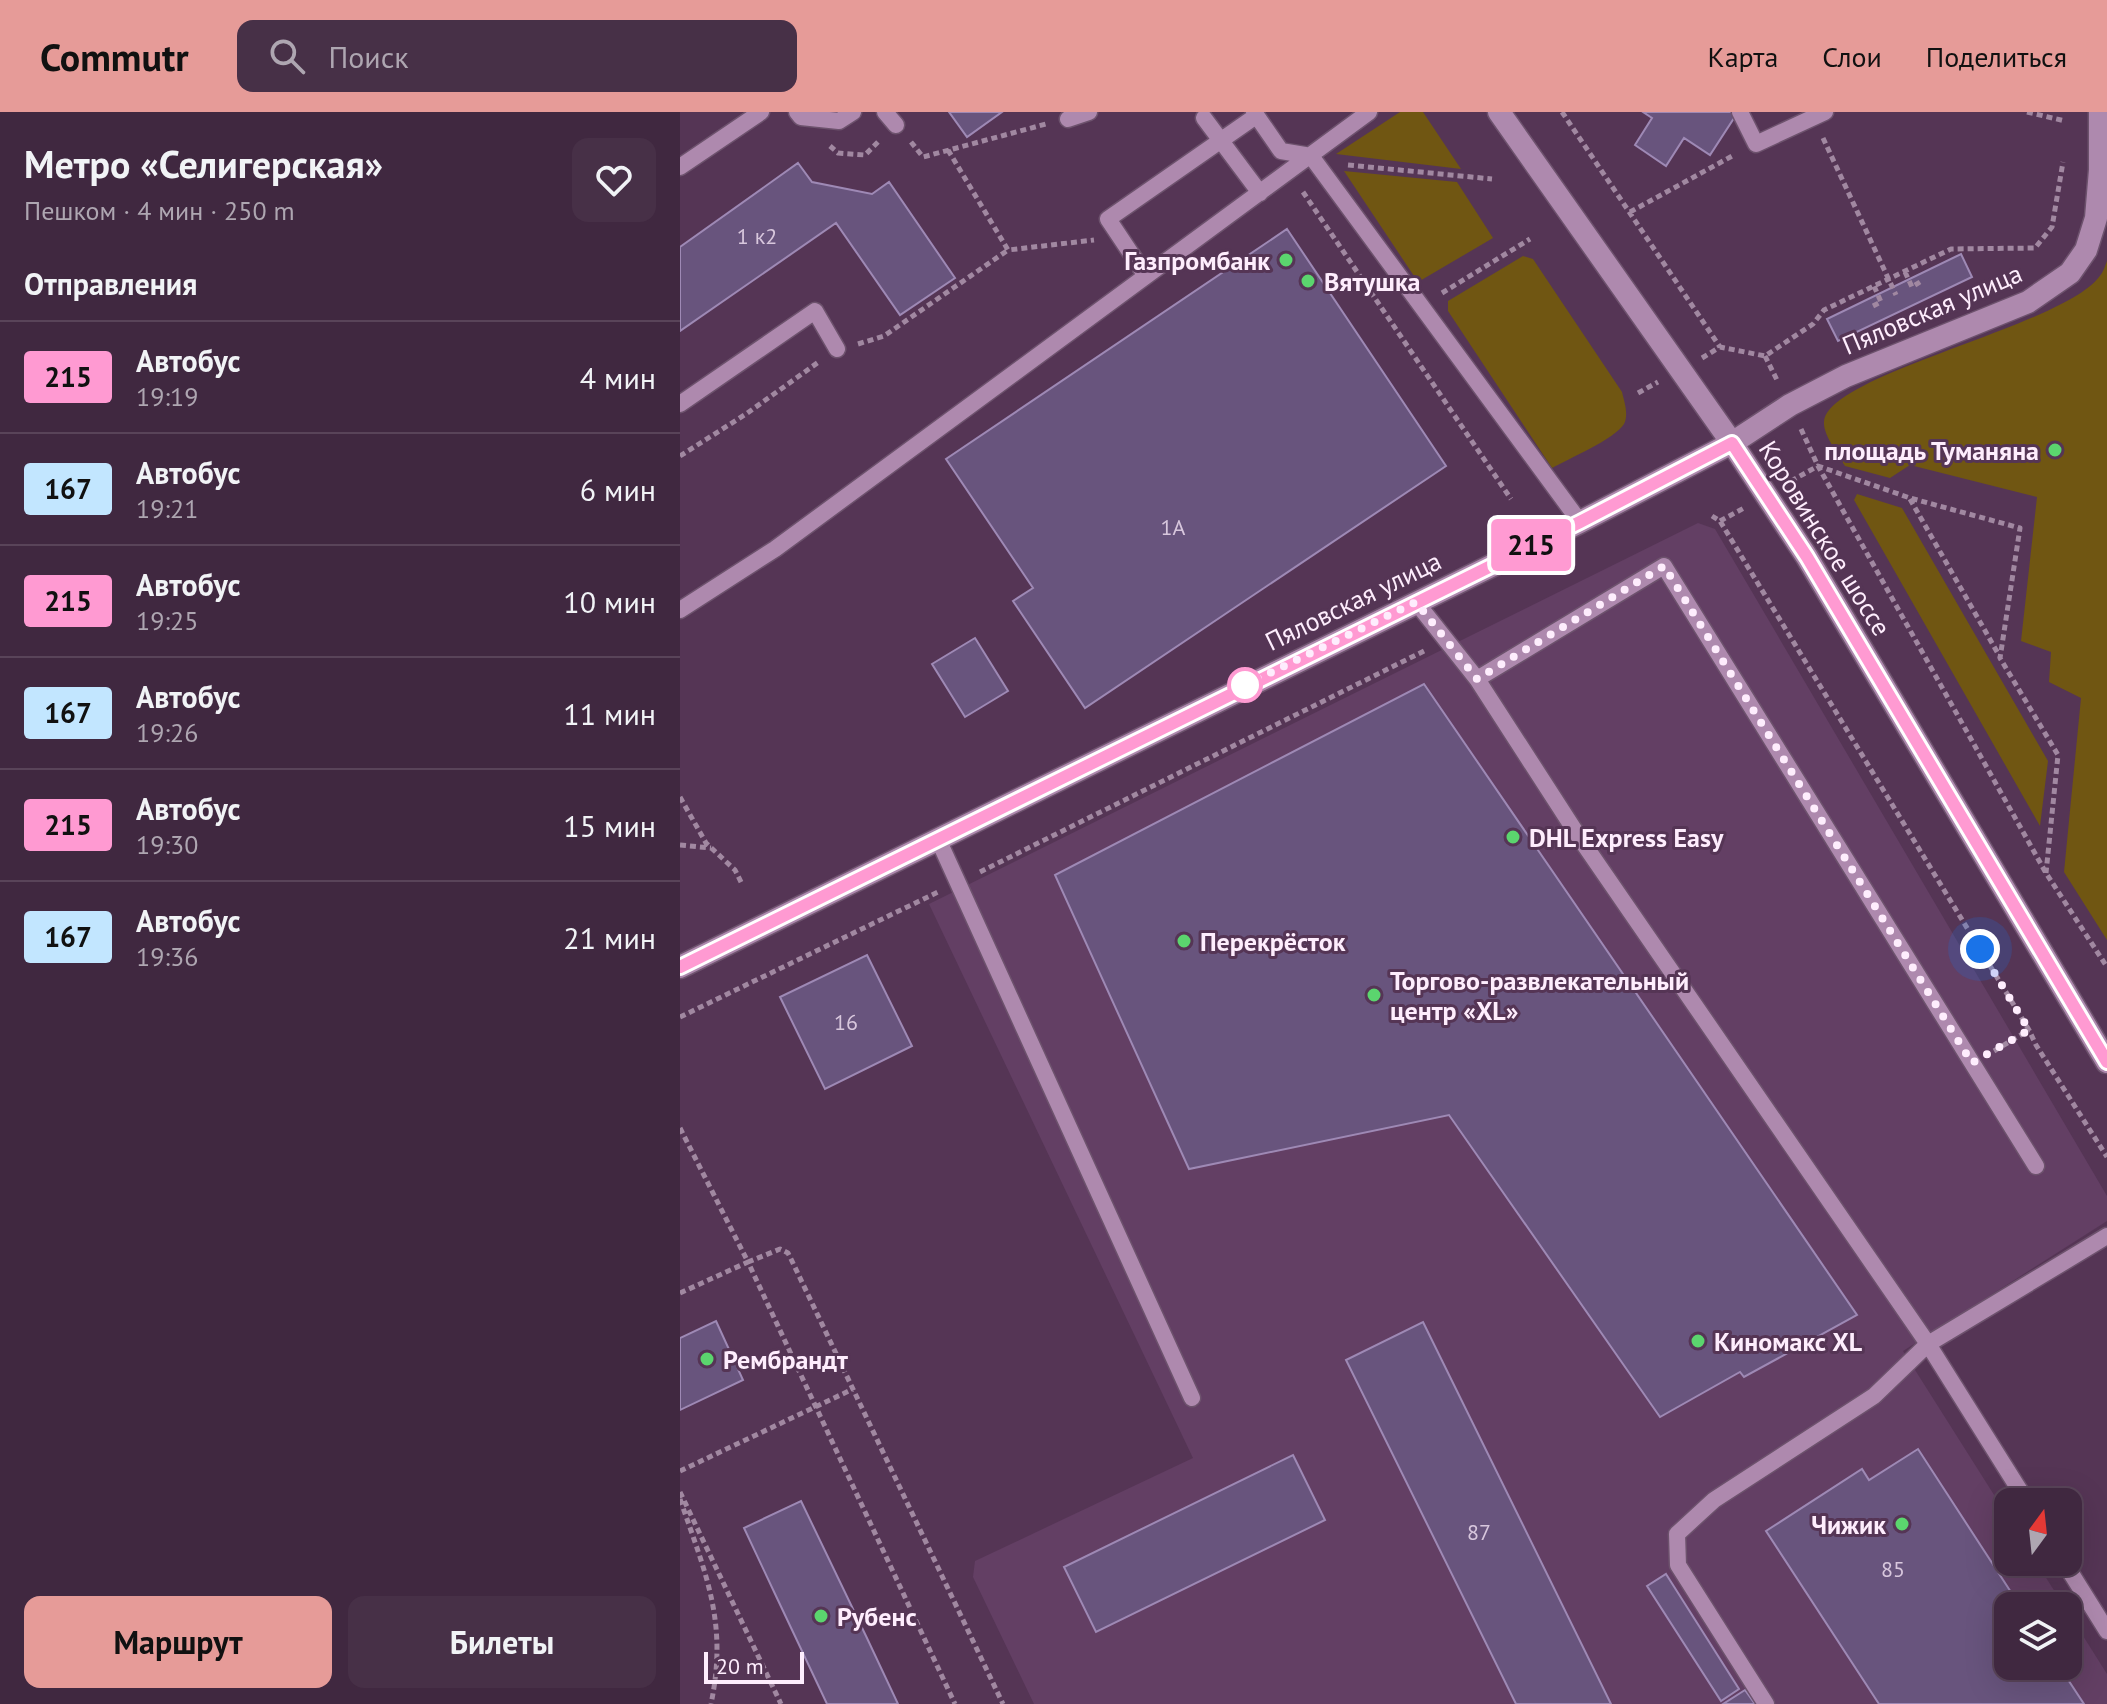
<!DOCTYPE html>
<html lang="ru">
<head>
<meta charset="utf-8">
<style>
	:root { --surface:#402840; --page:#473047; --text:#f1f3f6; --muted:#aea6b1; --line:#594459; --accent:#e69b98 }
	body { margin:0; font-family:"PT Sans",sans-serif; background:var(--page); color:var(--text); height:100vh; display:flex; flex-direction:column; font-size:30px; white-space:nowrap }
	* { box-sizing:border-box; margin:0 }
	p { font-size:26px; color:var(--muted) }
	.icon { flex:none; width:44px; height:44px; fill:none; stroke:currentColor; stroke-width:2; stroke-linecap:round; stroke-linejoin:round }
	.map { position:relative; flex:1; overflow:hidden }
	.sheet { display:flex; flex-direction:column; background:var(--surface); width:680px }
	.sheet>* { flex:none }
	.badge { padding:0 16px; border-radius:6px; font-size:28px; line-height:52px }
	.needle { width:52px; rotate:15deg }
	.buttons { position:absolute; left:1314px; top:1376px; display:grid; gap:16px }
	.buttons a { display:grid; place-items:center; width:88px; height:88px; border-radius:16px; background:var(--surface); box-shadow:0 8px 32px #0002,0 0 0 2px var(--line); font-size:40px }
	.scale { position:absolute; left:24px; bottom:20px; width:100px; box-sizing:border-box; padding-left:8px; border:4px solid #feedfd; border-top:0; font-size:22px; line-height:28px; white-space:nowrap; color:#feedfd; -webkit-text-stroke:6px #553555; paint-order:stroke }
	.you { position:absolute; width:40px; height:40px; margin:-20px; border:6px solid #fff; border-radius:50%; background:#1a73e8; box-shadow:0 0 0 12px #1a73e833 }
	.map>.badge { position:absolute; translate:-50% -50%; box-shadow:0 0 0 4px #fff }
	h2 { padding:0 24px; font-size:30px; line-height:72px }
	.round { display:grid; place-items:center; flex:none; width:84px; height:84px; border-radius:16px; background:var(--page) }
	.overview { display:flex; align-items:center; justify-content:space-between; height:136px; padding:0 24px }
	h1 { font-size:38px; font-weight:700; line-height:60px }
	.action { display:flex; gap:16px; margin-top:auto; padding:16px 24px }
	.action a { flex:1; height:92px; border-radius:16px; background:var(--accent); color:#111; font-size:32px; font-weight:700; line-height:92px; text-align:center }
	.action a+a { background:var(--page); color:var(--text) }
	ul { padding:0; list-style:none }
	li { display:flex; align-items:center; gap:24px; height:112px; padding:0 24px; border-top:2px solid var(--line) }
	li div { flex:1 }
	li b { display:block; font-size:30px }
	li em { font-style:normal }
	li .badge { min-width:88px; font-weight:700; text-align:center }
	header { display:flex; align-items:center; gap:48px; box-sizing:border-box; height:112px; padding:0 40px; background:var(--accent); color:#111 }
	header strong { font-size:38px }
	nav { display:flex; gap:44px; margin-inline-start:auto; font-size:28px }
	.search { width:560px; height:72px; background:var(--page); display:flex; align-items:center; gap:20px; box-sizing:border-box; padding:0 28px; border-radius:16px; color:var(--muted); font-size:30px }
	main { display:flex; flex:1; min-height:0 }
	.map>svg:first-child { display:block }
	.built { fill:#633f64 }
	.green { fill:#705612 }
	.building { fill:#68547d; stroke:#9e89b5; stroke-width:2 }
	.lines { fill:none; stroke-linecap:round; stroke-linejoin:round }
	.service-casing { stroke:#6d526d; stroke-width:19 }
	.tertiary-casing { stroke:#6d526d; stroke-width:25 }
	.secondary-casing { stroke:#6d526d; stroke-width:25 }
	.path { stroke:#a188a1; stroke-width:5; stroke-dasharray:6 4; stroke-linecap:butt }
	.service { stroke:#ae89ae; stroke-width:16 }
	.tertiary { stroke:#ae89ae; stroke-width:22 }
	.secondary { stroke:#ae89ae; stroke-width:22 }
	.line-casing { stroke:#fff; stroke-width:18 }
	.line { stroke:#ff9ad2; stroke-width:12 }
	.walk { stroke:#feedfd; stroke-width:8; stroke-dasharray:0 14.4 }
	.poi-dot { fill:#5bd56e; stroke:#553555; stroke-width:3 }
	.stop-dot { fill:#fff; stroke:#ff9ad2; stroke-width:4 }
	.labels { text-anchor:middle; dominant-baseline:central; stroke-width:6; stroke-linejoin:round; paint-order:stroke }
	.number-label { font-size:22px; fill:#d8c7dd }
	.poi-label { font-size:26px; font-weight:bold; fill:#feedfd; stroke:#553555; text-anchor:start }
	.street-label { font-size:26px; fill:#feedfd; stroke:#553555 }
</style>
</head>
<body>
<header>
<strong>Commutr</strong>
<div class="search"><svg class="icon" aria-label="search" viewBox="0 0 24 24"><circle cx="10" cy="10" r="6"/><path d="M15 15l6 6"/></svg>Поиск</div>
<nav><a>Карта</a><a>Слои</a><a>Поделиться</a></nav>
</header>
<main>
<section class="sheet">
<div class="overview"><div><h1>Метро «Селигерская»</h1><p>Пешком · 4 мин · 250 m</p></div><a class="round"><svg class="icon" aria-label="heart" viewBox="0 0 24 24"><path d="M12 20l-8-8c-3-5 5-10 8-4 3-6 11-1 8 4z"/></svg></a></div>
<h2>Отправления</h2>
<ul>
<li><span class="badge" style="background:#ff9ad2;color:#111">215</span><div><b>Автобус</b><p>19:19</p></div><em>4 мин</em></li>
<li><span class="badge" style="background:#c2e6ff;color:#111">167</span><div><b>Автобус</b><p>19:21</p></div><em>6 мин</em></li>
<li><span class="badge" style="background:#ff9ad2;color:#111">215</span><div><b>Автобус</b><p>19:25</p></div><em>10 мин</em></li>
<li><span class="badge" style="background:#c2e6ff;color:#111">167</span><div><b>Автобус</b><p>19:26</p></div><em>11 мин</em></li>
<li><span class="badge" style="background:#ff9ad2;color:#111">215</span><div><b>Автобус</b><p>19:30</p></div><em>15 мин</em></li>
<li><span class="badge" style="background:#c2e6ff;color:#111">167</span><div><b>Автобус</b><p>19:36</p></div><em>21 мин</em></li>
</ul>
<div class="action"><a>Маршрут</a><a>Билеты</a></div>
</section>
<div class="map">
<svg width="1427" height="1592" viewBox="0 0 1427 1592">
	<rect width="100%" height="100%" fill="#553555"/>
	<path class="built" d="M1018,411L1035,417L1427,1084V1109L1223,1239L1328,1405V1450H1356L1384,1494H1328V1554H1388V1500L1427,1562V1592H354L293,1465L295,1449L513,1346L249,792Z"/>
	<path class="green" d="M720,0H743L781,57L656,42Z
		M664,59L777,70L813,126L738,170Z
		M843,144L853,147L942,280C944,289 949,302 944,312C935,327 888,347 872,356L768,199V189Z
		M1427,149V828L1384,760L1401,586L1369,570L1371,540L1341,529L1357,385L1230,353L1210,366L1165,354C1159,343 1143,323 1144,310C1147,262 1381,215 1419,165C1423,161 1425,154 1427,149Z
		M1177,382L1222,396L1368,649L1360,714L1174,388Z"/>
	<path class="building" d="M269,0H322L287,25Z
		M963,0H1058L1030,43L1004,26L986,54L955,33L972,6Z
		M118,51L132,70L192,82L209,70L275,166L220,203L156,111L0,219V135Z
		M607,117L766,354L405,596L333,489L353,476L266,347Z
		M1281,142L1292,165L1158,229L1147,207Z
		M295,526L328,579L285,605L252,552Z
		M744,572L1177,1203L1064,1265L1060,1260L980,1305L769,1003L509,1057L375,763Z
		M187,843L232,934L145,977L100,885Z
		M36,1209L63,1268L0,1298V1226Z
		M743,1210L931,1592H836L666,1248Z
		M1238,1337L1340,1494H1328V1554H1379L1404,1592H1199L1086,1419L1182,1357L1189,1368Z
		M613,1343L645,1408L416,1520L384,1455Z
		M121,1389L186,1524L218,1592H147L96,1484L64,1416Z
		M986,1462L1059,1577L1041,1589L967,1474Z
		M1065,1578L1075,1592H1043Z"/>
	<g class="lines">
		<g class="service-casing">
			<path id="service" d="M117,0L121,5L159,9L173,0
				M205,0L216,13
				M574,0L601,39L631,44L900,410
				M1060,0L1076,32L1145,0
				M524,6L580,81
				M388,7L409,0
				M0,55L81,0
				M466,164L428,107L576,4
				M0,292L135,199L157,237
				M736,490L797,567L899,725L1248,1232L1347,1390
				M0,498L95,437L689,0
				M797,567L984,454L1356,1054
				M258,727L512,1286
				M1384,1450L1427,1519
				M1086,1592L998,1453L997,1422L1034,1388L1194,1284L1248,1232L1427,1124"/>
		</g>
		<g class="tertiary-casing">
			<path id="tertiary" d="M0,855L900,410L1052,331L1110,293L1166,264L1348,190L1390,161L1406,138L1416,106L1420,58V0"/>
		</g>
		<g class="secondary-casing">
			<path id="secondary" d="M819,0L1052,331L1127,445L1427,950"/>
		</g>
		<path class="path" d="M882,0L1040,235
			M1347,0L1385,9
			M1143,26L1216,183
			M231,30L243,45L366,12
			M150,34L158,41L185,43L199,29
			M268,38L328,138L414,128
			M668,53L812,67
			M623,80L831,387
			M950,100L1054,43
			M1225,160L1232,175L1240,170
			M762,181L850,127
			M1193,194L1201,190L1194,174
			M178,232L204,224L328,138
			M1085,244L1097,268
			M1022,246L1040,235L1085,244L1133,212L1144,198L1271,137L1355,136L1372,115L1383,50
			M958,281L978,270
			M1121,317L1138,354L1366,761L1427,855
			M0,344L66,302L140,249
			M1111,369L1138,354L1230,386L1340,416L1320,546L1378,643L1366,761
			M1230,387L1320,545
			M1032,404L1040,409L1349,918L1356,933L1427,1045
			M1040,409L1064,396
			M0,685L26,731L55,758L62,772
			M0,733L31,736
			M857,735L872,723
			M300,760L746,538
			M0,905L258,780
			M1314,939L1349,918
			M0,1016L68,1150L100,1137L108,1141L111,1147L323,1592
			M0,1181L68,1150L275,1592
			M0,1359L173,1277
			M0,1380L101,1592
			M0,1387C26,1463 48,1510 31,1592"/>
		<use href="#service" class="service"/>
		<use href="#tertiary" class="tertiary"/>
		<use href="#secondary" class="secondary"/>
	</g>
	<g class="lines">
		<g class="line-casing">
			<path id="line" d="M0,855L900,410L1052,331L1127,445L1427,950"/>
		</g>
		<use href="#line" class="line"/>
		<path class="walk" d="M565,573L736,490L797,567L984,454L1292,951L1349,918L1300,837"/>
	</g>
	<g class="poi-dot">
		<circle cx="606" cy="148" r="8"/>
		<circle cx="628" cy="169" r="8"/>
		<circle cx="1375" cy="338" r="8"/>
		<circle cx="833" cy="725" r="8"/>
		<circle cx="504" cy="829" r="8"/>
		<circle cx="694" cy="883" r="8"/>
		<circle cx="1018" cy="1229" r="8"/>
		<circle cx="27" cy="1247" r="8"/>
		<circle cx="1222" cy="1412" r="8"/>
		<circle cx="141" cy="1504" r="8"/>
	</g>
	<circle class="stop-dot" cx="565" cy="573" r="16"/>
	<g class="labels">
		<g class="number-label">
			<text x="77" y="124">1 к2</text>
			<text x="493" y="415">1А</text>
			<text x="166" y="910">16</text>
			<text x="799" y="1420">87</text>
			<text x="1213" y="1457">85</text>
		</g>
		<g class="poi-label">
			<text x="590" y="148" text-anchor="end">Газпромбанк</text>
			<text x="644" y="169">Вятушка</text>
			<text x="1359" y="338" text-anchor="end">площадь Туманяна</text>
			<text x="849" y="725">DHL Express Easy</text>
			<text x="520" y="829">Перекрёсток</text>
			<text x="710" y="868">Торгово-развлекательный<tspan x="710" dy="30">центр «XL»</tspan></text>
			<text x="1034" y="1229">Киномакс XL</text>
			<text x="43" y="1247">Рембрандт</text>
			<text x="1206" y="1412" text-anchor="end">Чижик</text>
			<text x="157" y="1504">Рубенс</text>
		</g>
		<g class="street-label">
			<text transform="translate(1252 197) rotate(-23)">Пяловская улица</text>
			<text transform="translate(1145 426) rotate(58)">Коровинское шоссе</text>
			<text transform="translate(673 489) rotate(-26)">Пяловская улица</text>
		</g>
	</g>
</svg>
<div class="buttons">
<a><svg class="needle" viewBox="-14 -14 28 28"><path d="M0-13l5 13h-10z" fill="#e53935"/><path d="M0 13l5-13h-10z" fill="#aea6b1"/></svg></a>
<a><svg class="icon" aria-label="layers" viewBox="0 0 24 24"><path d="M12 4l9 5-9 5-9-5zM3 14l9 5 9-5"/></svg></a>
</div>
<div class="scale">20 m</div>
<div class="you" style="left:1300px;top:837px"></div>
<b class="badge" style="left:851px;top:433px;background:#ff9ad2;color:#111">215</b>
</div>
</main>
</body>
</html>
